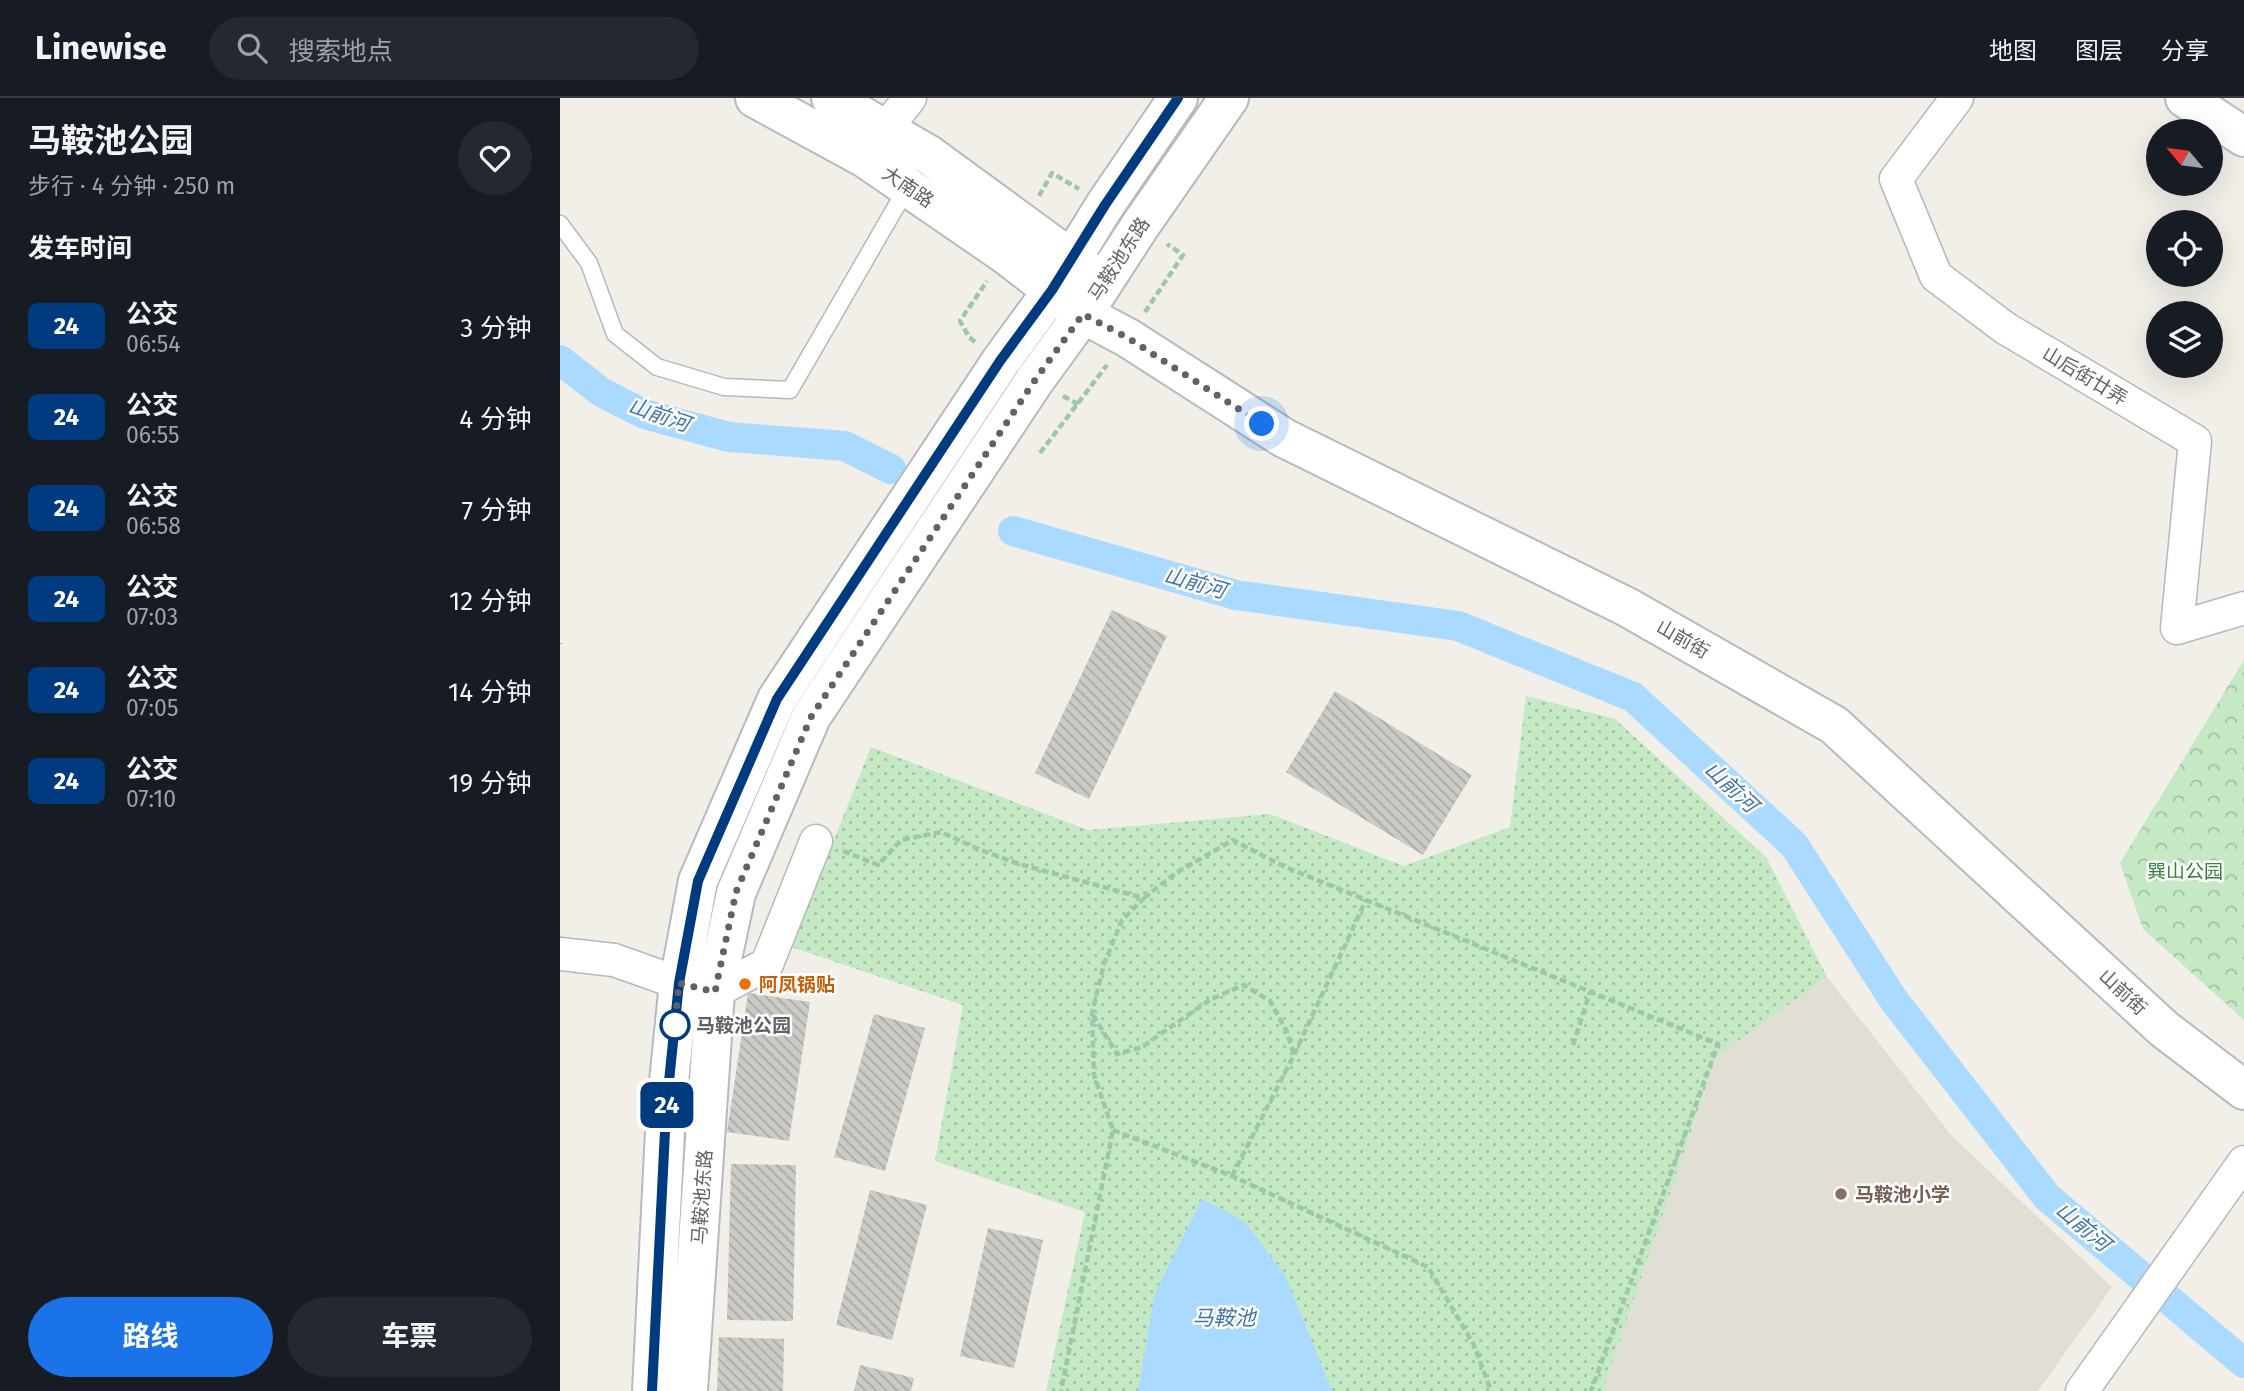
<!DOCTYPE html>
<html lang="zh">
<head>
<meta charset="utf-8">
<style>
	:root { --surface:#171b24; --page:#242831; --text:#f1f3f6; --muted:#9ea1a6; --line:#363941; --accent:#1a73e8 }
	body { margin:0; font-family:"Fira Sans","Noto Sans SC",sans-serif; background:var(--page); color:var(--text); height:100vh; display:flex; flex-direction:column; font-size:26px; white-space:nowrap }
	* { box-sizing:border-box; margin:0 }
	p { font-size:23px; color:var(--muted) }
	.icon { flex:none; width:38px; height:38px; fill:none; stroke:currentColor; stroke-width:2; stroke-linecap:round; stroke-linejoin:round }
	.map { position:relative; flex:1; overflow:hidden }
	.details { display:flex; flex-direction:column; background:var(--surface); width:560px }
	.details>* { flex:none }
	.badge { padding:0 14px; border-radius:10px; font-size:24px; line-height:46px }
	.needle { width:46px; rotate:299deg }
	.fabs { position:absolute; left:1586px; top:21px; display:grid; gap:14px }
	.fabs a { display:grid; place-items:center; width:77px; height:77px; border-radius:50%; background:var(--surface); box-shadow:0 7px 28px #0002; font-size:35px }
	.you { position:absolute; width:35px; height:35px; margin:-18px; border:5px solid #fff; border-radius:50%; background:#1a73e8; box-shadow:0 0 0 10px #1a73e833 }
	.map>.badge { position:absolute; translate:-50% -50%; box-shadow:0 0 0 4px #fff }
	h2 { padding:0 28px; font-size:26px; line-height:63px }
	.round { display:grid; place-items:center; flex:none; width:74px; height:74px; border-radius:37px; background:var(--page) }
	.head { display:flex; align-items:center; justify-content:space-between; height:119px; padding:0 28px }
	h1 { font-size:33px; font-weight:700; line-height:52px }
	.primary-button { display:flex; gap:14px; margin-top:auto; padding:14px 28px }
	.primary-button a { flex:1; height:80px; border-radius:42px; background:var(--accent); color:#fff; font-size:28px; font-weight:700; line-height:80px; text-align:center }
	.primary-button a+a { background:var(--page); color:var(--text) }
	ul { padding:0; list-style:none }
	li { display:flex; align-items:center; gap:21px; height:91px; padding:0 28px }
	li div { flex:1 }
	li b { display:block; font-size:26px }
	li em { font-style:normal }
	li .badge { min-width:77px; font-weight:700; text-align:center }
	header { display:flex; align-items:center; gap:42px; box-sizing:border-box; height:98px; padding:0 35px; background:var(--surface); border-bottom:2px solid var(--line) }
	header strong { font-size:33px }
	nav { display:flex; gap:38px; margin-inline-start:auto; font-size:24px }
	.search { width:490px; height:63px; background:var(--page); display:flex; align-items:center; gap:18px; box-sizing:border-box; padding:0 24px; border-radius:38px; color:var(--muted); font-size:26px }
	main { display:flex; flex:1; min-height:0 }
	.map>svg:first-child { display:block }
	.education { fill:#e1ded6 }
	.green { fill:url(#green-dots) }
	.forest { fill:url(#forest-crowns) }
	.water { fill:#aadaff }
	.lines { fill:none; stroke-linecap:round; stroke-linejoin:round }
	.canal { stroke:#aadaff; stroke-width:30 }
	.building { fill:url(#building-back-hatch) }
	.lane-casing { stroke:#b5b8bc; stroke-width:19 }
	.street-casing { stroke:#b5b8bc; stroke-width:35 }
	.secondary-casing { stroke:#b6babf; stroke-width:42 }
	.path { stroke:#9cc7a9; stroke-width:4.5; stroke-dasharray:7 3.5; stroke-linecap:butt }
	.lane { stroke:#fff; stroke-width:16 }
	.street { stroke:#fff; stroke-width:32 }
	.secondary { stroke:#fff; stroke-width:38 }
	.line-casing { stroke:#fff; stroke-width:16 }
	.line { stroke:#003b80; stroke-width:10 }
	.walk { stroke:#5f6368; stroke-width:7; stroke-dasharray:0 12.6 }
	.food-dot { fill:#e8710a; stroke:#fff; stroke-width:2.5 }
	.stop-dot { fill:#fff; stroke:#003b80; stroke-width:3.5 }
	.education-dot { fill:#8d6e63; stroke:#fff; stroke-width:2.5 }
	.labels { text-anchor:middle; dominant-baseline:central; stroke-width:5; stroke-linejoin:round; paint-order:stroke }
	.street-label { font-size:19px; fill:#5f6368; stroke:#fff }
	.park-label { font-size:19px; fill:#348238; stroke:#fff }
	.food-label { font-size:19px; font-weight:bold; fill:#c56008; stroke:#fff; text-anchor:start }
	.stop-label { font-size:19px; font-weight:bold; fill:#5f6368; stroke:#fff; text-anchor:start }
	.education-label { font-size:19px; font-weight:bold; fill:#785e54; stroke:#fff; text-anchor:start }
	.water-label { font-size:21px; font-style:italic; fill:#4174aa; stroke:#fff }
</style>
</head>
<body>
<header>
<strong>Linewise</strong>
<div class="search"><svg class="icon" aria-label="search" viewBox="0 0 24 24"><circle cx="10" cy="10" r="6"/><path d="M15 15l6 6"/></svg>搜索地点</div>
<nav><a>地图</a><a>图层</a><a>分享</a></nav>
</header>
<main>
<section class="details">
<div class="head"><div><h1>马鞍池公园</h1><p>步行 · 4 分钟 · 250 m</p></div><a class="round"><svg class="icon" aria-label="heart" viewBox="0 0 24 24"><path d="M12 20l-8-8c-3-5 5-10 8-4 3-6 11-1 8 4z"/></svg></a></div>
<h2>发车时间</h2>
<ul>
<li><span class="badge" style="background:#003b80;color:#fff">24</span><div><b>公交</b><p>06:54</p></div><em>3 分钟</em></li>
<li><span class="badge" style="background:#003b80;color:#fff">24</span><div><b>公交</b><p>06:55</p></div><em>4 分钟</em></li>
<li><span class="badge" style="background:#003b80;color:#fff">24</span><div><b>公交</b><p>06:58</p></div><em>7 分钟</em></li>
<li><span class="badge" style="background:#003b80;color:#fff">24</span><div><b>公交</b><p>07:03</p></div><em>12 分钟</em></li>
<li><span class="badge" style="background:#003b80;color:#fff">24</span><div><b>公交</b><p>07:05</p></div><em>14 分钟</em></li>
<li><span class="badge" style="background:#003b80;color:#fff">24</span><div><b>公交</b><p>07:10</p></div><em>19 分钟</em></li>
</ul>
<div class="primary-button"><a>路线</a><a>车票</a></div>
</section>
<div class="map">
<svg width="1684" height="1293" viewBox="0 0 1684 1293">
	<defs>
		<pattern id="green-dots" width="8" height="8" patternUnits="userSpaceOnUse" patternTransform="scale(1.75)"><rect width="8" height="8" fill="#c5e8c5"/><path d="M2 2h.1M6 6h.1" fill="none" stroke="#a3c0a4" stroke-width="1.8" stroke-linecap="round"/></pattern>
		<pattern id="forest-crowns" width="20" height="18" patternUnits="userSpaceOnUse" patternTransform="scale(1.75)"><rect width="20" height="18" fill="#c5e8c5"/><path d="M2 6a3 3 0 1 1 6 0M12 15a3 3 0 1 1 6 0" fill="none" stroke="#a3c0a4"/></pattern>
		<pattern id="building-back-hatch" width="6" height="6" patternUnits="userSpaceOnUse" patternTransform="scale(1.75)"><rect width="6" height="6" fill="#cccac5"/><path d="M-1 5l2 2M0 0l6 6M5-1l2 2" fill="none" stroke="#a9a8a4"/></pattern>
	</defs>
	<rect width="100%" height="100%" fill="#f1efe8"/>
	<path class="education" d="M1267,879L1392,1038L1552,1189L1478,1293H1043L1156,959Z"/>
	<path class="green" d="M966,598L1055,621L1206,759L1267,879L1156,959L1043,1293H486L525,1114L375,1063L403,907L231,849L311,649L528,732L710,716L844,768L950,729Z"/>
	<path class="forest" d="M1684,562V922L1583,831L1560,765Z"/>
	<path class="water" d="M642,1101L685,1124L725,1177L772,1293H578L595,1195Z"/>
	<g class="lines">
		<path class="canal" d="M0,262L41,294L84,316L169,339L285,348L331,371
			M453,433L676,497L898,528L1073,599L1234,747L1333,901L1487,1099L1684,1265"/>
	</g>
	<path class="building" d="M552,512L607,538L529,701L475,675Z
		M775,593L912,677L863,757L726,674Z
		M188,895L250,904L229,1043L167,1034Z
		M314,916L365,930L325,1073L274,1059Z
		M171,1066L236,1067L233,1223L167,1222Z
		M310,1092L367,1107L332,1242L276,1227Z
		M428,1130L483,1142L454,1270L400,1258Z
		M159,1239L224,1241L223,1293H157Z
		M300,1267L354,1280L351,1293H294Z"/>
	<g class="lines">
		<g class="lane-casing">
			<path id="lane" d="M0,126L29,165L55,236L97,269L164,289L230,292L348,88"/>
		</g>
		<g class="street-casing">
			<path id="street" d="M1397,0L1336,81L1376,178L1445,230L1635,343L1617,530L1684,510
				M326,30L350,0
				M0,856L54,862L119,885L155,894L207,866L256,743
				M1522,1293L1684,1064"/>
		</g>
		<g class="secondary-casing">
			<path id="secondary" d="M195,0L305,60L445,156L523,216L568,240L724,340L1067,509L1274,627L1604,931L1684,992
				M271,0L369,57L533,177
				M1625,0L1684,39
				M92,1293L106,1013L119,885L138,783L217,601L441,263L492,193L545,107L618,0
				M128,1293L155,894L176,795L251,619L475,282L523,216L580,128L669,0"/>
		</g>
		<path class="path" d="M479,98L492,75L519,91
			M585,214L623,157L607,146
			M415,244L409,239L400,223L427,183
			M503,298L518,306
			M480,355L547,267
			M0,546V545
			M283,753L318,767L341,742L381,734L418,751L459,766L584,800L562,822L544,866L532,915L534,977L553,1032L501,1293
			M584,800L616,775L673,742L723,768L1158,946L1031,1293
			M533,917L557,956L582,949L651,901L684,887L710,903L727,934L734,957
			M1013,947L1030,894
			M553,1032L672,1078L868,1169L914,1247L931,1293
			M672,1078L734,957L806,802"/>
		<use href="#lane" class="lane"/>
		<use href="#street" class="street"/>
		<use href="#secondary" class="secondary"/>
	</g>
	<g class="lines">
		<g class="line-casing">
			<path id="line" d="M92,1293L106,1013L119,885L138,783L217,601L440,263L492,192L545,107L618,0"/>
		</g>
		<use href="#line" class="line"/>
		<path class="walk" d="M115,927L114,936L119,885L155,894L176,794L251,619L475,282L523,216L568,240L702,326"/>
	</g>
	<circle class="food-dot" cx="185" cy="886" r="7"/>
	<circle class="stop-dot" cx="115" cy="927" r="14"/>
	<circle class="education-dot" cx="1281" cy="1096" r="7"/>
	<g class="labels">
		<g class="street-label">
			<text transform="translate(348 89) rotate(34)">大南路</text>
			<text transform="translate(559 161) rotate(-57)">马鞍池东路</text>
			<text transform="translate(1525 278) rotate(31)">山后街廿弄</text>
			<text transform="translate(1123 541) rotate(30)">山前街</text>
			<text transform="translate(1563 894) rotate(43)">山前街</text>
			<text transform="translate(142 1099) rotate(-86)">马鞍池东路</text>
		</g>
		<g class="park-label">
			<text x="1625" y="773">巽山公园</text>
		</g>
		<g class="food-label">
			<text x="199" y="886">阿凤锅贴</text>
		</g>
		<g class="stop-label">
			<text x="136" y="927">马鞍池公园</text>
		</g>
		<g class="education-label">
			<text x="1295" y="1096">马鞍池小学</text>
		</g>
		<g class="water-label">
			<text transform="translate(99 317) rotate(19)">山前河</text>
			<text transform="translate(635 485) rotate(16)">山前河</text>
			<text transform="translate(1171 689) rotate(43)">山前河</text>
			<text transform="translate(1523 1129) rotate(40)">山前河</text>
			<text x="664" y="1220">马鞍池</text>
		</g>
	</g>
</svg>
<div class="fabs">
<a><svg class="needle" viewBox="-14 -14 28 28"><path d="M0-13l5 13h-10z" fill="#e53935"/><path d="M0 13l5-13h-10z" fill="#9ea1a6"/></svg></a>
<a><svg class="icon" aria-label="locate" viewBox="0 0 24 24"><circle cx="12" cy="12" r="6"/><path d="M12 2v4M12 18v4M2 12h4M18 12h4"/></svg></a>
<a><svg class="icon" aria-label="layers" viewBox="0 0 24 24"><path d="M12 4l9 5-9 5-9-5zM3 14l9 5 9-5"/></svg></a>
</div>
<div class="you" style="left:702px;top:326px"></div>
<b class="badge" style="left:107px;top:1007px;background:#003b80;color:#fff">24</b>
</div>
</main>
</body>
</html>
